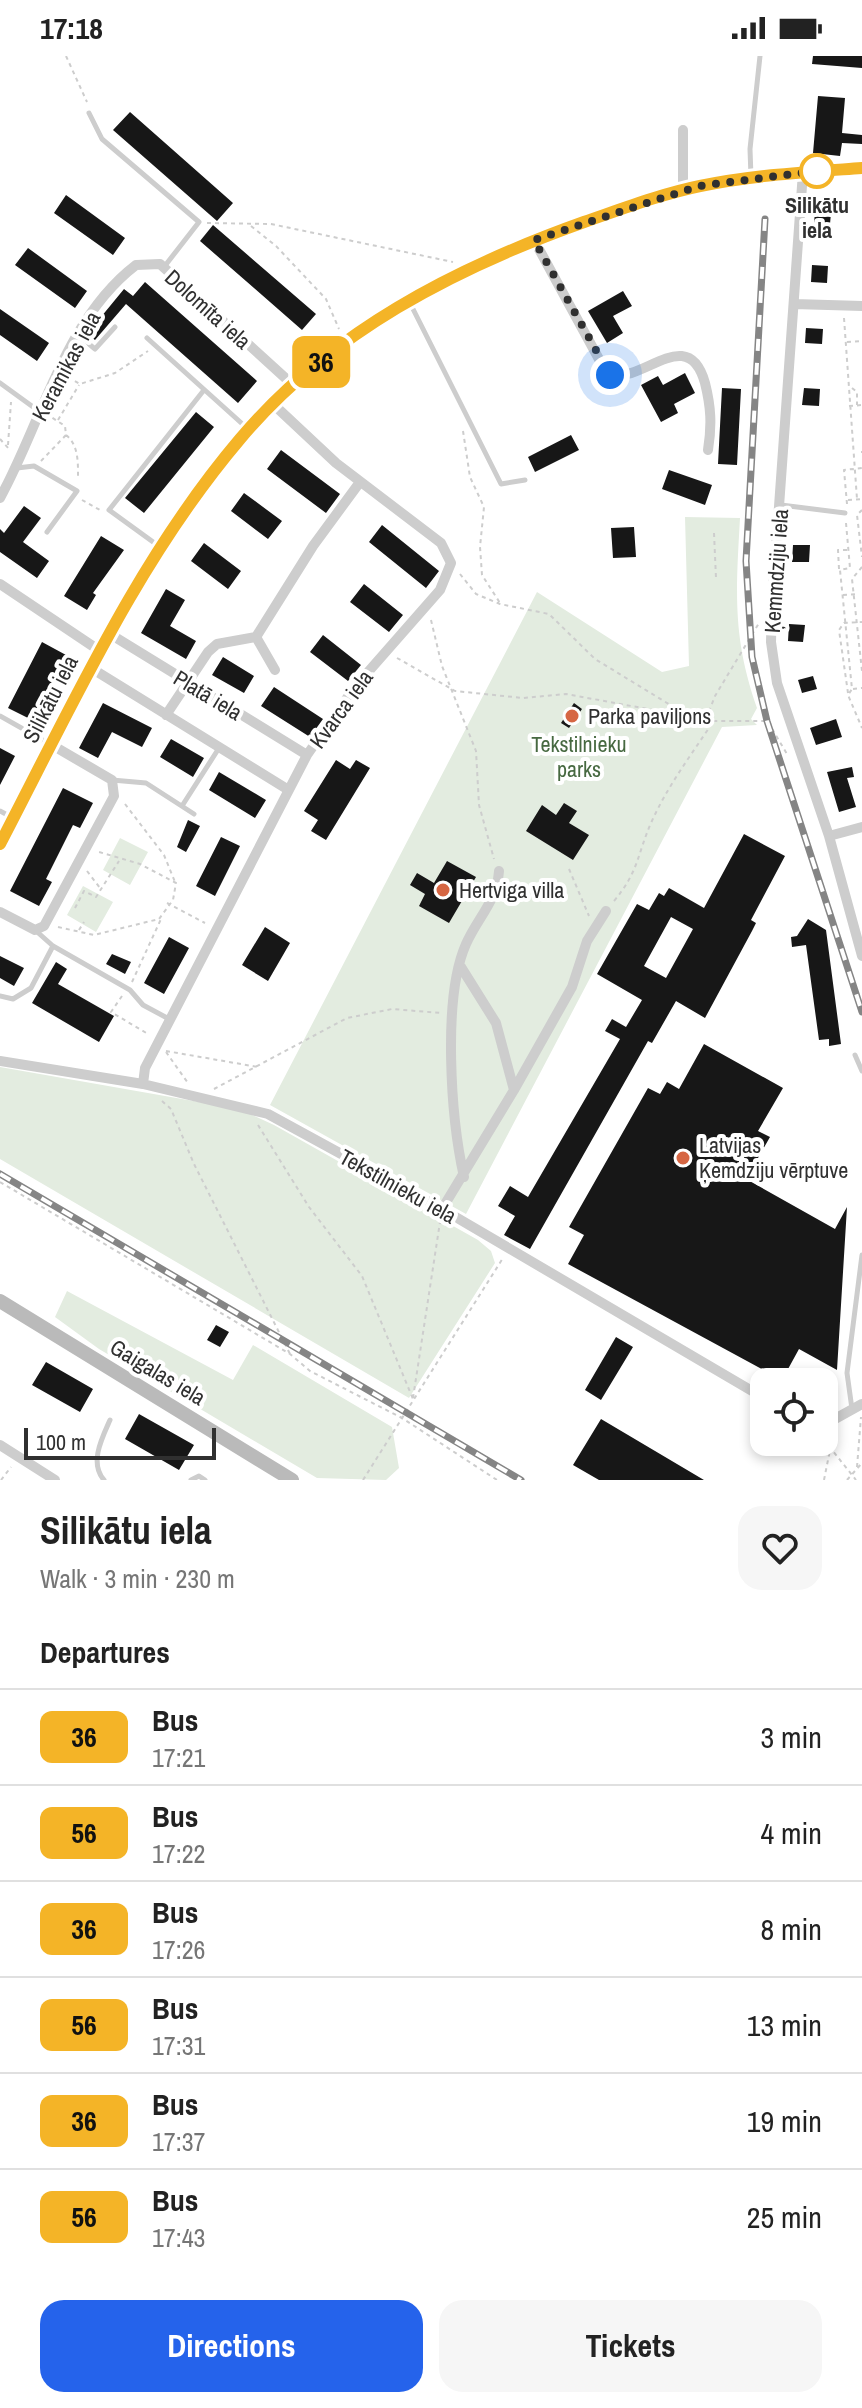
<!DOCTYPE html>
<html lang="en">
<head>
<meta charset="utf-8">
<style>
	:root { --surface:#fff; --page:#f6f6f6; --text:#222; --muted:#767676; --line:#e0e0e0; --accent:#2563eb }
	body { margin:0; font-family:"Archivo Narrow",sans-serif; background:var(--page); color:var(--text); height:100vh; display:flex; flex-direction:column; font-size:30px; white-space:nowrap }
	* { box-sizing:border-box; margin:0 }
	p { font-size:26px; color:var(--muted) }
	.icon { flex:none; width:44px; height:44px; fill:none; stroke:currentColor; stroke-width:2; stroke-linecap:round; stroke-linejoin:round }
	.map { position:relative; height:1424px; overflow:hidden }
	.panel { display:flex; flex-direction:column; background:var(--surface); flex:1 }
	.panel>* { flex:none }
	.badge { padding:0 16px; border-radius:12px; font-size:28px; line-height:52px }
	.buttons { position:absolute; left:750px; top:1312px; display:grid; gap:16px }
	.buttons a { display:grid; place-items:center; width:88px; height:88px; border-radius:16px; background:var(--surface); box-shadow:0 4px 12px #0003; font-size:40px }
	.scale { position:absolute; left:24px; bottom:20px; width:192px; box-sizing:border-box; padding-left:8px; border:4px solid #303030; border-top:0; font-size:22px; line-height:28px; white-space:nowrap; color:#303030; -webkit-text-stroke:6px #fff; paint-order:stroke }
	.you { position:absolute; width:40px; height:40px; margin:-20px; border:6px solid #fff; border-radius:50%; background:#1a73e8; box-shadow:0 0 0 12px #1a73e833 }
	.map>.badge { position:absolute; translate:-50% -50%; box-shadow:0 0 0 4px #fff }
	h2 { padding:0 40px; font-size:30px; line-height:72px }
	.round { display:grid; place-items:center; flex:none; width:84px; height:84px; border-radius:24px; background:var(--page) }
	.overview { display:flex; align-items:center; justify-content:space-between; height:136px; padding:0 40px }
	h1 { font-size:38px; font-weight:800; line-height:60px }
	.action { display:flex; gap:16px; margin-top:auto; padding:16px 40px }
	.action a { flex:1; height:92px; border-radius:24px; background:var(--accent); color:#fff; font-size:32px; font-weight:800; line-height:92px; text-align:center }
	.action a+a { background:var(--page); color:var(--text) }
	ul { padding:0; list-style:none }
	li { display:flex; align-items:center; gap:24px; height:96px; padding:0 40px; border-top:2px solid var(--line) }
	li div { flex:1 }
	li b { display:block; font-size:30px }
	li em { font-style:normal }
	li .badge { min-width:88px; font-weight:700; text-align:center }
	.status { display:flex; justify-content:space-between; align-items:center; height:56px; padding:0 40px; background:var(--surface); direction:ltr }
	.status svg { height:22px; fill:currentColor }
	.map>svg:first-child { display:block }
	.green { fill:#e3ece0 }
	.building { fill:#171717; fill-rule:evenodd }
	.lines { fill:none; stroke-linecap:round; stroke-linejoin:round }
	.path { stroke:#cdcdcd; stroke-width:2; stroke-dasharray:4 4; stroke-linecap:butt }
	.lane { stroke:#cdcdcd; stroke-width:5 }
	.street { stroke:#cdcdcd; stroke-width:10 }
	.secondary { stroke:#bababa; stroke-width:14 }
	.rail-casing { stroke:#858585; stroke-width:7 }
	.rail { stroke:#fff; stroke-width:4; stroke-dasharray:12; stroke-linecap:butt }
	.line-casing { stroke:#fff; stroke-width:18 }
	.line { stroke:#f4b427; stroke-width:12 }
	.walk { stroke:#303030; stroke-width:8; stroke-dasharray:0 14.4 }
	.stop-dot { fill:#fff; stroke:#f4b427; stroke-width:4 }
	.poi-dot { fill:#d66643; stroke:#fff; stroke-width:3 }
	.labels { text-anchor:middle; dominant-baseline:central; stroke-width:8; stroke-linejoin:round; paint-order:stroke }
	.stop-label { font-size:22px; font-weight:bold; fill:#303030; stroke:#fff }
	.street-label { font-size:22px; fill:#303030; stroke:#fff }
	.poi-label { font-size:22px; fill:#303030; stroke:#fff; text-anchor:start }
	.park-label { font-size:22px; fill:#476941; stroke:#fff }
</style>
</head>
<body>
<div class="status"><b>17:18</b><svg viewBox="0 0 49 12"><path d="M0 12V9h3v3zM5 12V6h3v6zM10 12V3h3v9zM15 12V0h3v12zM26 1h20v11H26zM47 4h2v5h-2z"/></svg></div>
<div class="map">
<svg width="862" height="1424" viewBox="0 0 862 1424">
	<rect width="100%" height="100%" fill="#fff"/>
	<path class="green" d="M685,461L740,462C736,535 732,581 757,652L751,663L757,669L722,671L466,1158L270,1049L537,536L662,616L689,610Z
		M120,782L148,796L130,829L103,814Z
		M83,830L113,846L96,876L67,859Z
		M0,1011L239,1053L274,1069L478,1184L491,1195L495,1207L409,1342L0,1103Z
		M67,1235L233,1324L253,1289L392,1371L399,1412L386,1424L317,1422L99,1293L55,1261Z"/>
	<path class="building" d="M813,0H862V12L812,8Z
		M818,40L845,42L842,77L862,79V88L842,87L840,100L813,97Z
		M130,56L233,147L217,165L113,74Z
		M66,139L125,182L113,199L54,157Z
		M816,145L832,146L830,168L814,167Z
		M213,169L316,258L302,274L200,185Z
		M28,192L87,235L75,252L15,209Z
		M812,209L828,210L827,227L811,226Z
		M145,226L257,325L238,347L126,248L95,284L87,278L124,233L133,240Z
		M623,235L632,250L613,260L623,277L607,287L588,255Z
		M0,253L49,287L37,305L0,279Z
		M806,272L823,273L822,288L805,287Z
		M685,317L695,337L674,348L678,357L661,366L641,329L658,320L663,329Z
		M722,332L741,333L737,409L718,408Z
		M804,332L820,333L819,350L802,349Z
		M196,356L214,371L144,457L125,442Z
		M571,379L579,394L535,416L528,401Z
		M281,394L340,438L326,457L267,413Z
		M669,414L712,429L705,449L662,433Z
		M244,437L282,465L268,483L231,455Z
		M24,450L41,462L23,486L49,505L37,522L0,496V473L4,477Z
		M382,469L439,515L426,532L369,486Z
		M634,471L636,501L613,502L611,472Z
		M101,480L124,494L93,537L96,539L87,554L64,540Z
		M204,487L241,515L228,533L191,505Z
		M793,489H810L809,506H792Z
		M364,528L403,559L389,576L350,546Z
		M166,533L185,544L170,570L196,585L186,603L141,577Z
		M789,568L805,569L803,586L788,585Z
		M323,579L361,609L348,625L310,596Z
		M42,586L66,599L32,664L8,652Z
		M223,601L254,620L244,637L212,619Z
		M813,620L817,633L802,637L798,624Z
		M274,631L323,663L310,681L261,650Z
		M103,647L152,672L142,691L112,676L98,702L79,692Z
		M574,647L582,653L569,672L561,667Z
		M836,663L842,681L816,689L810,672Z
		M171,683L204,702L193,721L160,701Z
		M0,692L15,700L0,729Z
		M336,704L350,713L356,704L370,712L326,784L311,775L318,764L304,755Z
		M852,711L854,721L847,722L856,751L839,756L827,716Z
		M219,716L266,744L255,762L209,734Z
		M63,732L93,747L80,772L73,769L46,823L52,826L39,850L10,835Z
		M564,747L577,755L569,767L589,779L573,804L526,775L542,749L556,759Z
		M188,764L200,770L186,796L177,791Z
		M744,778L785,800L751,864L756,867L752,875L705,962L676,945L652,987L648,985L530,1193L504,1179L515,1160L498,1150L510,1130L528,1141L620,983L605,975L612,963L626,971L642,944L597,918L637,848L649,854L659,837L664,840L669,832L704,852ZM671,861L693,873L666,922L644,910Z
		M221,781L240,790L215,840L196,830Z
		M447,805L476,821L449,867L419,850L425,838L410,829L417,817L434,827Z
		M808,863L826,874L841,988L829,990V983L819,984L806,889L792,891L791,881L797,880Z
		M265,871L290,887L268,925L242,909Z
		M169,881L189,892L164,938L144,927Z
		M112,898L131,906L125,918L106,908Z
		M0,900L24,912L14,930L0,922Z
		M56,906L67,913L58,928L114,960L99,986L32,947Z
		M704,988L783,1032L758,1075L770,1081L746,1123L835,1173L847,1151L837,1314L799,1293L782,1324L568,1208L584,1179L569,1171L648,1032L660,1038L667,1026L679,1033Z
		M216,1269L229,1276L220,1291L207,1284Z
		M616,1281L633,1291L601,1344L585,1334Z
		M46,1306L93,1333L80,1356L32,1329Z
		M139,1358L194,1389L179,1414L125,1383Z
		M601,1363L704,1424H599L573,1409Z"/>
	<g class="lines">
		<path class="path" d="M66,0L87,46
			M207,167L271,168L453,206
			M251,170L276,190L326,243L339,273
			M844,262L857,443
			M847,286L862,285
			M68,321L80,328L115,317L148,295
			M852,332L857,336V349
			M849,350L862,349
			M58,364L79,329
			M463,375L470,421L484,451L480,491L482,519L500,547
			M66,379C79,389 78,408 78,423
			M0,383L9,393
			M8,389L11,346
			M862,395V397
			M41,405L66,379L65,370L51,361
			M82,444L100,454
			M848,444L862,443
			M847,448L844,414L862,412
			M862,454L857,459L862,501
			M846,467L850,512L840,514L852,633L848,639L862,672
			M714,477L716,522
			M862,511L852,523L862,615
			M839,513L838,494H849
			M460,518L476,538L500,548L549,558L595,603L690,661
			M843,539L859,538
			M431,564L442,610L476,695L479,749L494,803
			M397,602L455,635L523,642L566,638L713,665H767
			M853,633L862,632
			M848,637L839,574L844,567L862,566
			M706,663L715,640L759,567
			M768,666L787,698
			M125,748L164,799L175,826
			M569,813L589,860
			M87,815L100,832
			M614,845C639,815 637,799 651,767C667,731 691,699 713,666
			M167,847L205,867
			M75,852L84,835L96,841L119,805
			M58,871L94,879L159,863L173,844L176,827L140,808L99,796
			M79,874L84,866
			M132,926L161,863
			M122,940L111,956L148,978
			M166,995L258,1011
			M166,996L188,1027
			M214,1033L347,962L392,953L441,957
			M162,1045L171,1053L194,1108L290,1298
			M258,1069L309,1151L362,1220L413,1343
			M0,1126L290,1298L310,1315L402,1362L497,1424
			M413,1342L440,1166
			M824,1384L856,1424
			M857,1411L861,1361
			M1,1424L11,1411
			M363,1424L503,1202
			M824,1424L830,1394
			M847,1424L862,1407"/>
		<path class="lane" d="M89,57L102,83L199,166L164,211
			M751,121L750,93L760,0
			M411,249L501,428L525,424
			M78,279L95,293L115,271
			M147,282L248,373
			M0,327L40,356
			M17,412L34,410L77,435L47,476
			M781,449L845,457
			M160,491L109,454L204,334
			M0,660L48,687
			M112,724L146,727L194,758
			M182,750L219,692
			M0,755L13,762
			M35,874L53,890L130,934L143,949L169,963
			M0,940L13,943L31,932L53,890
			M855,999L862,1015
			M852,1353L847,1317L862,1199
			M104,1424C89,1407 102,1382 110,1364
			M191,1424L199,1420L205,1424"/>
		<path class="street" d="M803,116L772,548L771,586L777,627L829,780L862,900
			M683,135V74
			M534,184L606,316C637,335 687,263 705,327C711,351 712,369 708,394
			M794,248L862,250
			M0,442C42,366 64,264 136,209L160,208L293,329
			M0,528L100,595
			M110,578L307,699
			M91,612L287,733
			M275,614L256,581L313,490L360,426
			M166,659L208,596L217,588L256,581
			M829,780L862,771
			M0,856L35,874L44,870L114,740L112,724L52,689
			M0,1005L143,1028L268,1058L442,1153L764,1342
			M143,1028L145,1012L307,699L354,632L440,534L451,507L441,487L336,407L273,348
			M514,1034L572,931L587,885L606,855
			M464,1121C451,1063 442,942 466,888C478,861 497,845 499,815
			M442,1153L514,1034L496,967L461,911
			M824,1369L862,1348
			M0,1389L55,1424"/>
		<path class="secondary" d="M0,789C71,650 138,503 240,383C330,277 455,212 584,166C622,153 661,138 700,130C753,119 808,116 862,112
			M0,1245L292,1424"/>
		<g class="rail-casing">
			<path id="rail" d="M765,163L746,505L752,601L767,665L862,956
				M0,1118L521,1424"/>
		</g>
		<use href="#rail" class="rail"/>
	</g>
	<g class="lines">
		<g class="line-casing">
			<path id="line" d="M0,788C72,650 138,503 240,383C330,276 455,212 584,166C622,153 661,138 700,130C753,119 808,116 862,112"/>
		</g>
		<use href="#line" class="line"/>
		<path class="walk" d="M610,319L534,184L699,130L817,115"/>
	</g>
	<circle class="stop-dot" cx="817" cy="115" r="16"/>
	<g class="poi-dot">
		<circle cx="572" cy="660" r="8"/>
		<circle cx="443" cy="834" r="8"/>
		<circle cx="683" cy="1102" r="8"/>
	</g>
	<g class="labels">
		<g class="stop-label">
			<text x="817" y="149">Silikātu<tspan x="817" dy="25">iela</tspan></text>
		</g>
		<g class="street-label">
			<text transform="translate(208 253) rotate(42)">Dolomīta iela</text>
			<text transform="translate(66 310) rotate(-62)">Keramikas iela</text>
			<text transform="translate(776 515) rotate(-86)">Ķemmdziju iela</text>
			<text transform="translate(208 639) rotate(31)">Platā iela</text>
			<text transform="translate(50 643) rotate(-63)">Silikātu iela</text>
			<text transform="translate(341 653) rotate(-54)">Kvarca iela</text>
			<text transform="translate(398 1130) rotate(29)">Tekstilnieku iela</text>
			<text transform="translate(158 1316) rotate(31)">Gaigalas iela</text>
		</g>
		<g class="poi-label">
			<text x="588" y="660">Parka paviljons</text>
			<text x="459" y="834">Hertviga villa</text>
			<text x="699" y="1089">Latvijas<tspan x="699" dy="25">Ķemdziju vērptuve</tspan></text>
		</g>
		<g class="park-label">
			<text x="579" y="688">Tekstilnieku<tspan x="579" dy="25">parks</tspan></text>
		</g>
	</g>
</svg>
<div class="buttons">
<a><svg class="icon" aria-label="locate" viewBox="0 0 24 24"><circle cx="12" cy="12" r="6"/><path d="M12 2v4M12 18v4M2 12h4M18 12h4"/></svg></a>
</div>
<div class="scale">100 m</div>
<div class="you" style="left:610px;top:319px"></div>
<b class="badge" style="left:321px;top:306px;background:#f4b427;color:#111">36</b>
</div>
<section class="panel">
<div class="overview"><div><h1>Silikātu iela</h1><p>Walk · 3 min · 230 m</p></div><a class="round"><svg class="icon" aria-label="heart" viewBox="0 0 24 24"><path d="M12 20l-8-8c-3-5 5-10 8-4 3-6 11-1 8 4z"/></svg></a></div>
<h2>Departures</h2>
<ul>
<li><span class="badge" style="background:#f4b427;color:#111">36</span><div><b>Bus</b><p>17:21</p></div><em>3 min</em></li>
<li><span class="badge" style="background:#f4b427;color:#111">56</span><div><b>Bus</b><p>17:22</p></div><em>4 min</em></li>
<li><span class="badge" style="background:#f4b427;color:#111">36</span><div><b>Bus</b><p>17:26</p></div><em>8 min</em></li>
<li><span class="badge" style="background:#f4b427;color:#111">56</span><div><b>Bus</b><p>17:31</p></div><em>13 min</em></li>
<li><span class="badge" style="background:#f4b427;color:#111">36</span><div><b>Bus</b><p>17:37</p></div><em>19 min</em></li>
<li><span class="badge" style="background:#f4b427;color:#111">56</span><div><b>Bus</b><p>17:43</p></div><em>25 min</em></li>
</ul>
<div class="action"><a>Directions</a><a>Tickets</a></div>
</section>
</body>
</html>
